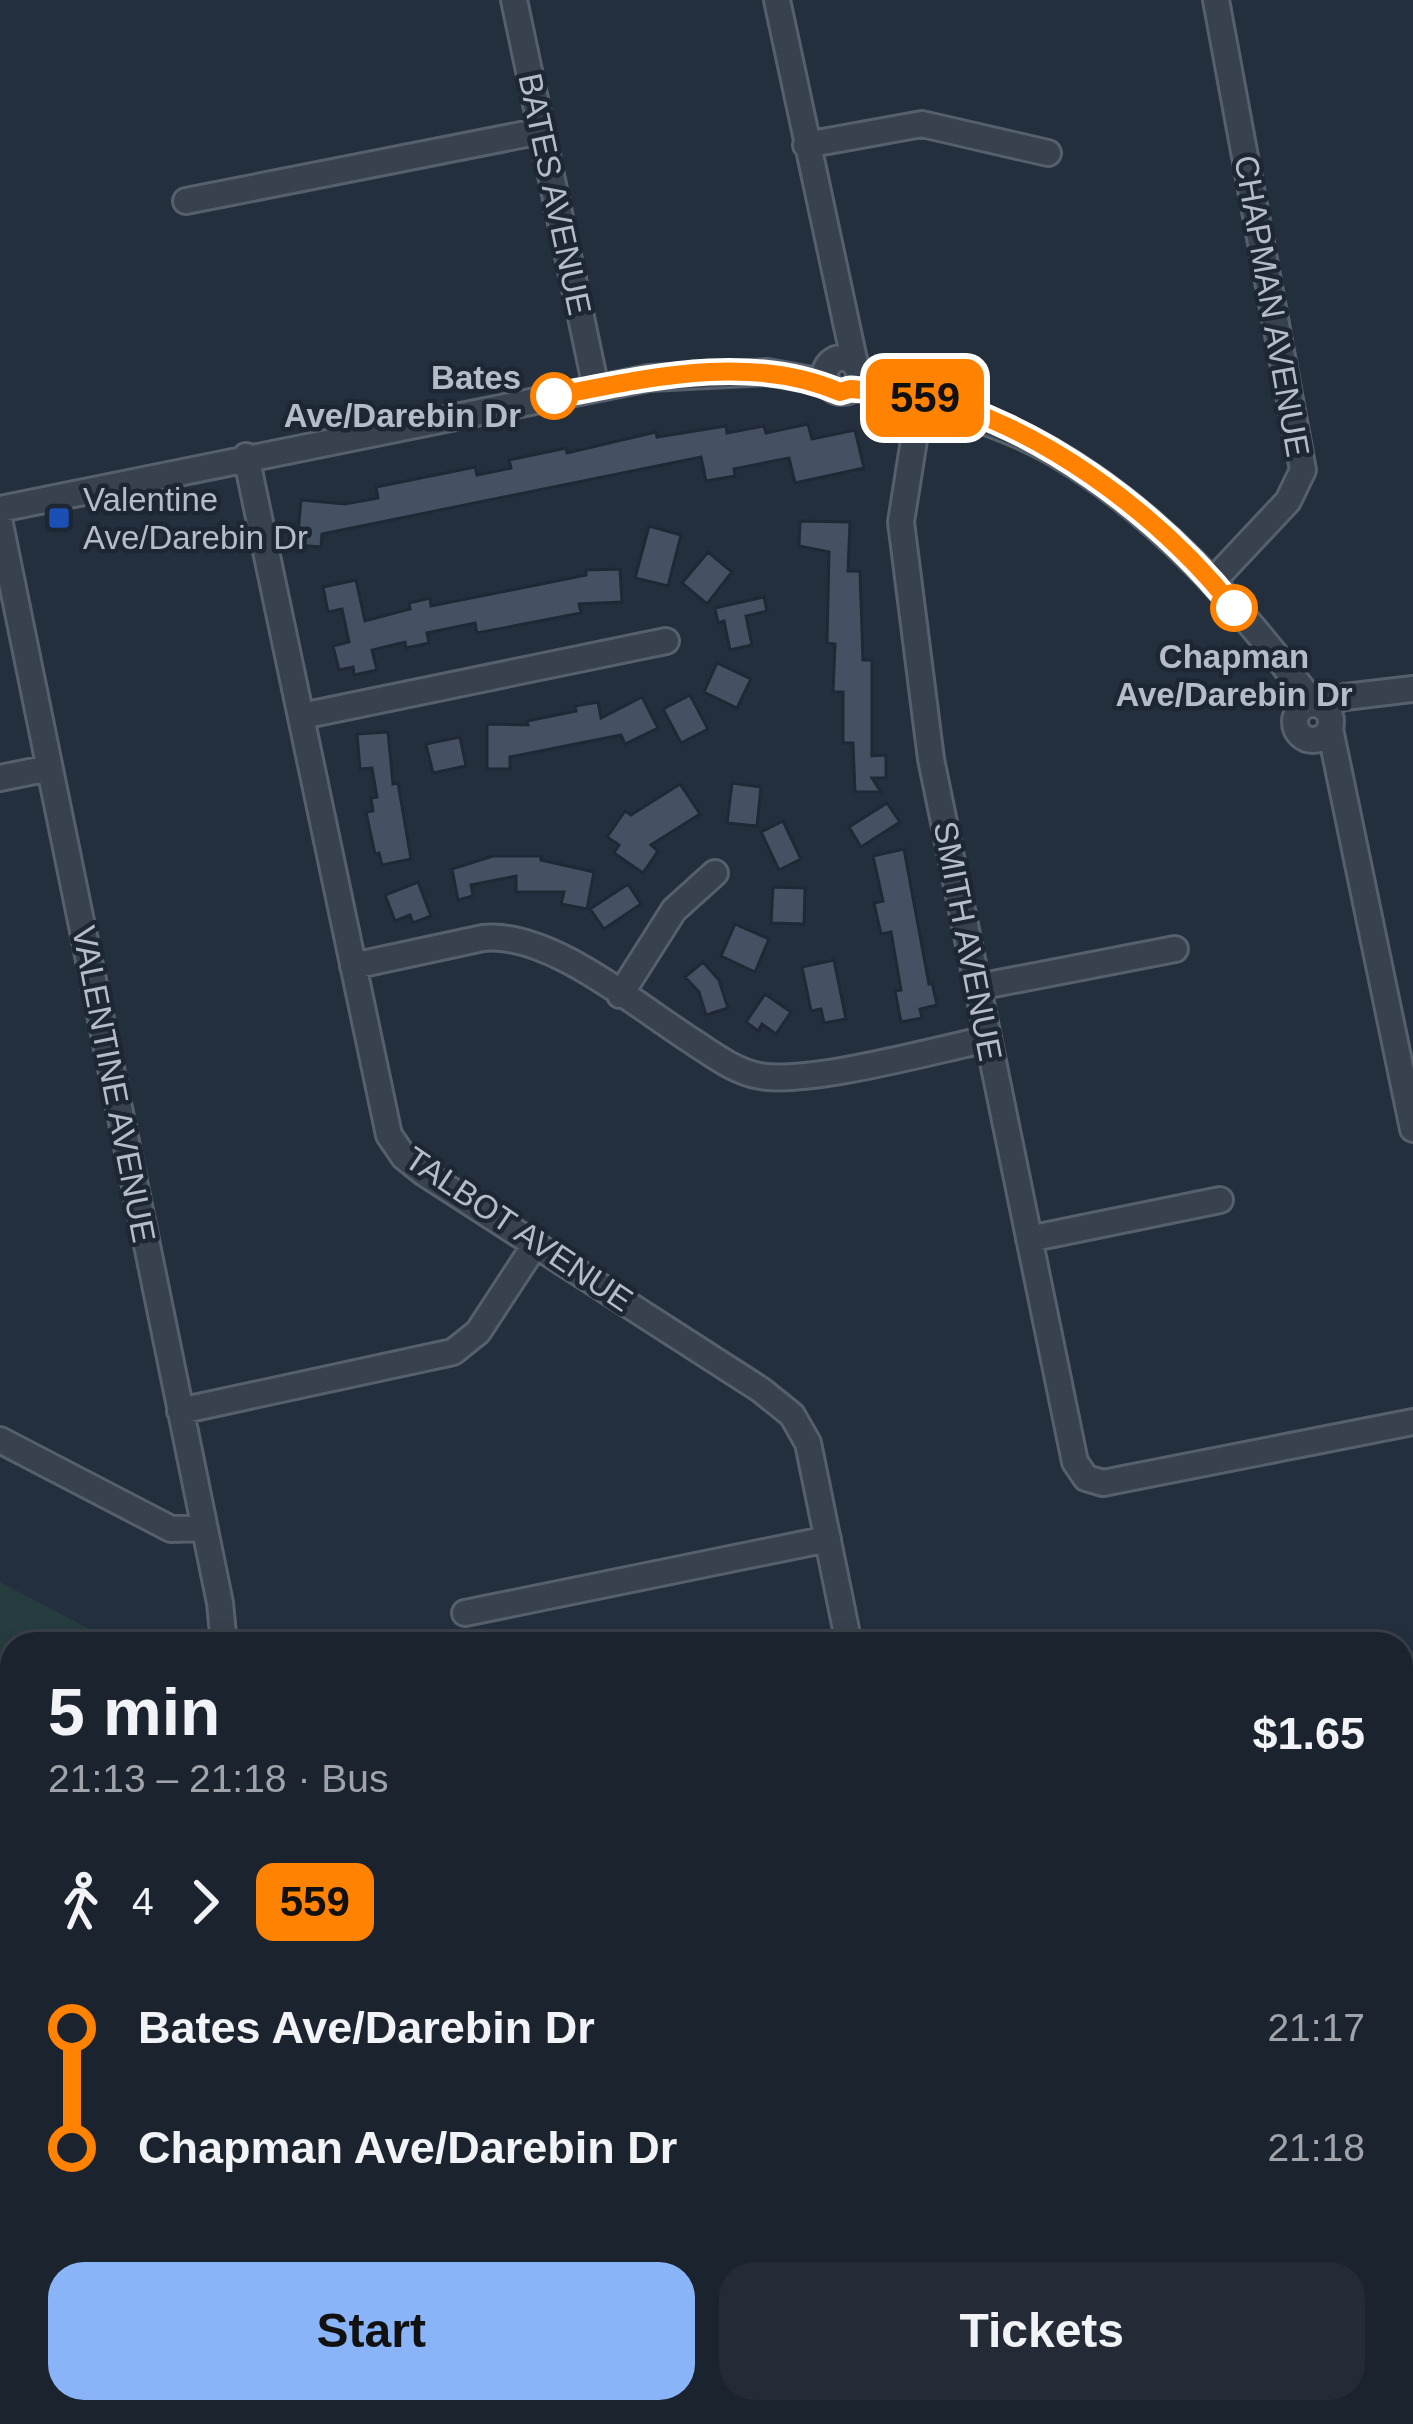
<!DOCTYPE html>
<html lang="en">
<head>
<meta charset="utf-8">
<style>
	:root { --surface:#1b232e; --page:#242b36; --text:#f1f3f6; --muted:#a0a4aa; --line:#39404a; --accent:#8ab4f8 }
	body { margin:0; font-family:Arial,sans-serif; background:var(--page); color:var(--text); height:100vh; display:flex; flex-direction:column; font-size:45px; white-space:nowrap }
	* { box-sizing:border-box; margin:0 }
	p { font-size:39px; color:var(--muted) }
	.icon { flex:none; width:66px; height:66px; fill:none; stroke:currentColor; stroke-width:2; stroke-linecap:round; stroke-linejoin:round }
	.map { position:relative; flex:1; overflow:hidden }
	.drawer { position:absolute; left:0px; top:1632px; width:1413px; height:792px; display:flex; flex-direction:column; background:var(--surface); border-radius:36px 36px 0 0; box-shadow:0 6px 18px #0003,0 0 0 3px var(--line) }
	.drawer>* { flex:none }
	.badge { padding:0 24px; border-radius:18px; font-size:42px; line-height:78px }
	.map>.badge { position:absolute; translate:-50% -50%; box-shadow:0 0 0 6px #fff }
	.legs { display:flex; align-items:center; gap:18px; height:132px; padding:0 48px; font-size:39px }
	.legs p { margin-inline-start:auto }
	.headline { display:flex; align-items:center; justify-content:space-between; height:204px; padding:0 48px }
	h1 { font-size:66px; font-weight:700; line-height:90px }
	.primary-button { display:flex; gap:24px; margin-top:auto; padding:24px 48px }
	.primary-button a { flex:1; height:138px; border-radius:36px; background:var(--accent); color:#111; font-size:48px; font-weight:700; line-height:138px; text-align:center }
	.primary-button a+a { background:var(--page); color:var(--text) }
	ul { padding:0 48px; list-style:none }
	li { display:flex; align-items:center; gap:42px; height:120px; font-size:45px }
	li i { display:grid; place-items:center; width:18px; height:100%; margin:0 15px; background:currentColor }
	li i::after { content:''; width:30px; height:30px; margin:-15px; border:9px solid; border-radius:50%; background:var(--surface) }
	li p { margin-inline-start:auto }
	li:first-child i { background:linear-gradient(#0000 50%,currentColor 0) }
	li:last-child i { background:linear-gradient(currentColor 50%,#0000 0) }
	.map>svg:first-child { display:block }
	.green { fill:#263c3f }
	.building { fill:#455162; stroke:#1f2835; stroke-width:3 }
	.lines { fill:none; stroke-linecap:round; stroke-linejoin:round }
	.minor-casing { stroke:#565f6c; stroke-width:30 }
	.major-casing { stroke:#414a57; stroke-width:36 }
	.path { stroke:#44595c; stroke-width:3; stroke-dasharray:9 9; stroke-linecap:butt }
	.minor { stroke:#38414e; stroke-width:24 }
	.major { stroke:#56606e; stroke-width:30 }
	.line-1-casing { stroke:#fff; stroke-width:27 }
	.line-1 { stroke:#ff8200; stroke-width:18 }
	.stop-1-dot { fill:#fff; stroke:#ff8200; stroke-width:6 }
	.transit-dot { fill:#1a4fb4; stroke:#1d2633; stroke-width:4.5 }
	.labels { text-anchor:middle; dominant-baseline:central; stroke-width:9; stroke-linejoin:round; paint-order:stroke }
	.street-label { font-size:33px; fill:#b4bcc9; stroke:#1d2633 }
	.stop-label { font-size:33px; font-weight:bold; fill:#b4bcc9; stroke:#1d2633; text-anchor:end }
	.poi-label { font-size:33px; fill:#b4bcc9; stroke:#1d2633; text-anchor:start }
</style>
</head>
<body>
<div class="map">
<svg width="1413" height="2424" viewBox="0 0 1413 2424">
	<rect width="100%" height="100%" fill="#242f3e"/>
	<path class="green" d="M0,1582L118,1644H12V1756L0,1749Z
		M1413,2053V2424H1194L1192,2412H1401V2055Z"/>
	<path class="building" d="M808,424L812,439L855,430L864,468L795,483L789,458L734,469L735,476L706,481L701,457L322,534L321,547L297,545L301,500L345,504L378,498L376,487L475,467L477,475L511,468L509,460L566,448L567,453L656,432L657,437L726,426L727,433L764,426L766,433Z
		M800,521L850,522L848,571H860L863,660H872V756L886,755V778H872L881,792H855L853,743H843V692H833L835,644L827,643L829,552L799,546Z
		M649,526L681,535L668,586L635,578Z
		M708,552L732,572L707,604L682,583Z
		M620,569L622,602L579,604L581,613L477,633L475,623L427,633L429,643L406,648L405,642L372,650L377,670L354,675L353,667L339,670L333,646L349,642L342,609L328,612L323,587L356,580L365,621L410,609L409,603L430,598L431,606L586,575V570Z
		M764,597L767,611L746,616L752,645L730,650L724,621L718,623L715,608Z
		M717,663L751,679L737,708L704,692Z
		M690,695L708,729L681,743L663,709Z
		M642,697L658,728L625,744L621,735L510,757V769H487V724L528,725L527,721L576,711L575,706L598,702L601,718Z
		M388,732L393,784L398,783L411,859L382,865L379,853L375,854L366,812L373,811L371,798L377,797L372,768L360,769L357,734Z
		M460,737L466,766L433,773L426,744Z
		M732,783L761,787L757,826L727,823Z
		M680,784L700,814L651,845L658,851L643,873L614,853L619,845L607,837L625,811L631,815Z
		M887,803L900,822L861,847L849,827Z
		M783,821L801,859L779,870L761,832Z
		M904,849L929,984L932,983L937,1005L920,1009L922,1018L901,1022L895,991L901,990L891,932L881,934L874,903L883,901L873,856Z
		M493,856H541V860L594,872L587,909L561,904L564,892H516V876L471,885L473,896L458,900L452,869Z
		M418,882L431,916L413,923L410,915L395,921L385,895Z
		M628,884L641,904L604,929L590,909Z
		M773,887L805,888L804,924L771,923Z
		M735,924L769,939L755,972L721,956Z
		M834,960L846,1019L824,1023L821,1009L811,1011L802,967Z
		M703,962L719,980L728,1008L706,1015L699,992L685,977Z
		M765,994L791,1012L776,1034L762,1024L758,1031L746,1022Z"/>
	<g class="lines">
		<g class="minor-casing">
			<path id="minor" d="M514,0L596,388
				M777,0L855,364
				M806,145L922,124L1048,153
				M186,201L541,131
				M825 375a17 17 0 1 1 34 0a17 17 0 1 1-34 0Z
				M857,368C874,376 890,385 907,392C955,413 1005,425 1051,451C1158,512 1240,606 1313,703
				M921,396L901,522L931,759L1075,1462L1086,1478L1103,1483L1413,1422
				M246,456L389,1135L404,1157L424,1173L761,1390L792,1415L808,1443L849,1644
				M0,509L649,378L767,372L828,383
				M0,524L220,1603L224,1644
				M1213,581L1288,501L1303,470L1216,0
				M1295 722a18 18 0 1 1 36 0a18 18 0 1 1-36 0Z
				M1320,705L1345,697L1413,689
				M302,716L666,641
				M1330,729L1413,1129
				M0,778L49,768
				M353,966L483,938C550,931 638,1007 695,1043C715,1056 736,1072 760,1076C809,1085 935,1050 988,1039
				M978,987L1175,949
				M620,995L674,910L715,873
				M1029,1239L1220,1200
				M180,1411L453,1352L478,1332L535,1245
				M0,1440L171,1529L204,1528
				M465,1613L828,1539
				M0,2269L12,2286
				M102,2412L110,2424
				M544,2412L546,2424
				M850,2412L853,2424
				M1158,2412L1161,2424
				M138,2424L146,2412"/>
		</g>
		<g class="major-casing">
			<path id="major" d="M1401,1696L1413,1693
				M1401,1738L1413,1736
				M0,1977L12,1975
				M0,2018L12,2016"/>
		</g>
		<path class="path" d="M1401,2091L1413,2089
			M1371,2412L1374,2424"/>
		<use href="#minor" class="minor"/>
		<use href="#major" class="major"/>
	</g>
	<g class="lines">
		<g class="line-1-casing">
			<path id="line-1" d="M554,396C647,378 750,353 840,392L850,389C872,391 894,390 915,395C1036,421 1158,513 1234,608"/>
		</g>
		<use href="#line-1" class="line-1"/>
	</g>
	<g class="stop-1-dot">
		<circle cx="554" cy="396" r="21"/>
		<circle cx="1234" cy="608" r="21"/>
	</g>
	<rect class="transit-dot" x="47" y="506" width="24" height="24" rx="6"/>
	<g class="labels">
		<g class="street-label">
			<text transform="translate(555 194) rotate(78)">BATES AVENUE</text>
			<text transform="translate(1272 306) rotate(80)">CHAPMAN AVENUE</text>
			<text transform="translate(968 941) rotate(79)">SMITH AVENUE</text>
			<text transform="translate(114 1084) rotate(79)">VALENTINE AVENUE</text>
			<text transform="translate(519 1229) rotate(34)">TALBOT AVENUE</text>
		</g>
		<g class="stop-label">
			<text x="521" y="377">Bates<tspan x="521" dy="38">Ave/Darebin Dr</tspan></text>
			<text x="1234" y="656" text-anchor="middle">Chapman<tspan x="1234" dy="38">Ave/Darebin Dr</tspan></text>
		</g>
		<g class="poi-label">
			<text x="83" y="499">Valentine<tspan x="83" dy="38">Ave/Darebin Dr</tspan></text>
		</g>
	</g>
</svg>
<b class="badge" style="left:925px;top:398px;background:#ff8200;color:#111">559</b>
<section class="drawer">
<div class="headline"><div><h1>5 min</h1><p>21:13 – 21:18 · Bus</p></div><b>$1.65</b></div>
<div class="legs"><svg class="icon" aria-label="walk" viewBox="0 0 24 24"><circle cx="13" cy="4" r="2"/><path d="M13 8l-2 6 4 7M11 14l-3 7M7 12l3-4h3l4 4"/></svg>4<svg class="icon" aria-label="forward" viewBox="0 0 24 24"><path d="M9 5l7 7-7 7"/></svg><b class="badge" style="background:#ff8200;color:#111">559</b></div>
<ul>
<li><i style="color:#ff8200"></i><b>Bates Ave/Darebin Dr</b><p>21:17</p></li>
<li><i style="color:#ff8200"></i><b>Chapman Ave/Darebin Dr</b><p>21:18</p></li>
</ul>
<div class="primary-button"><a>Start</a><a>Tickets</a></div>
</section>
</div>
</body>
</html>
